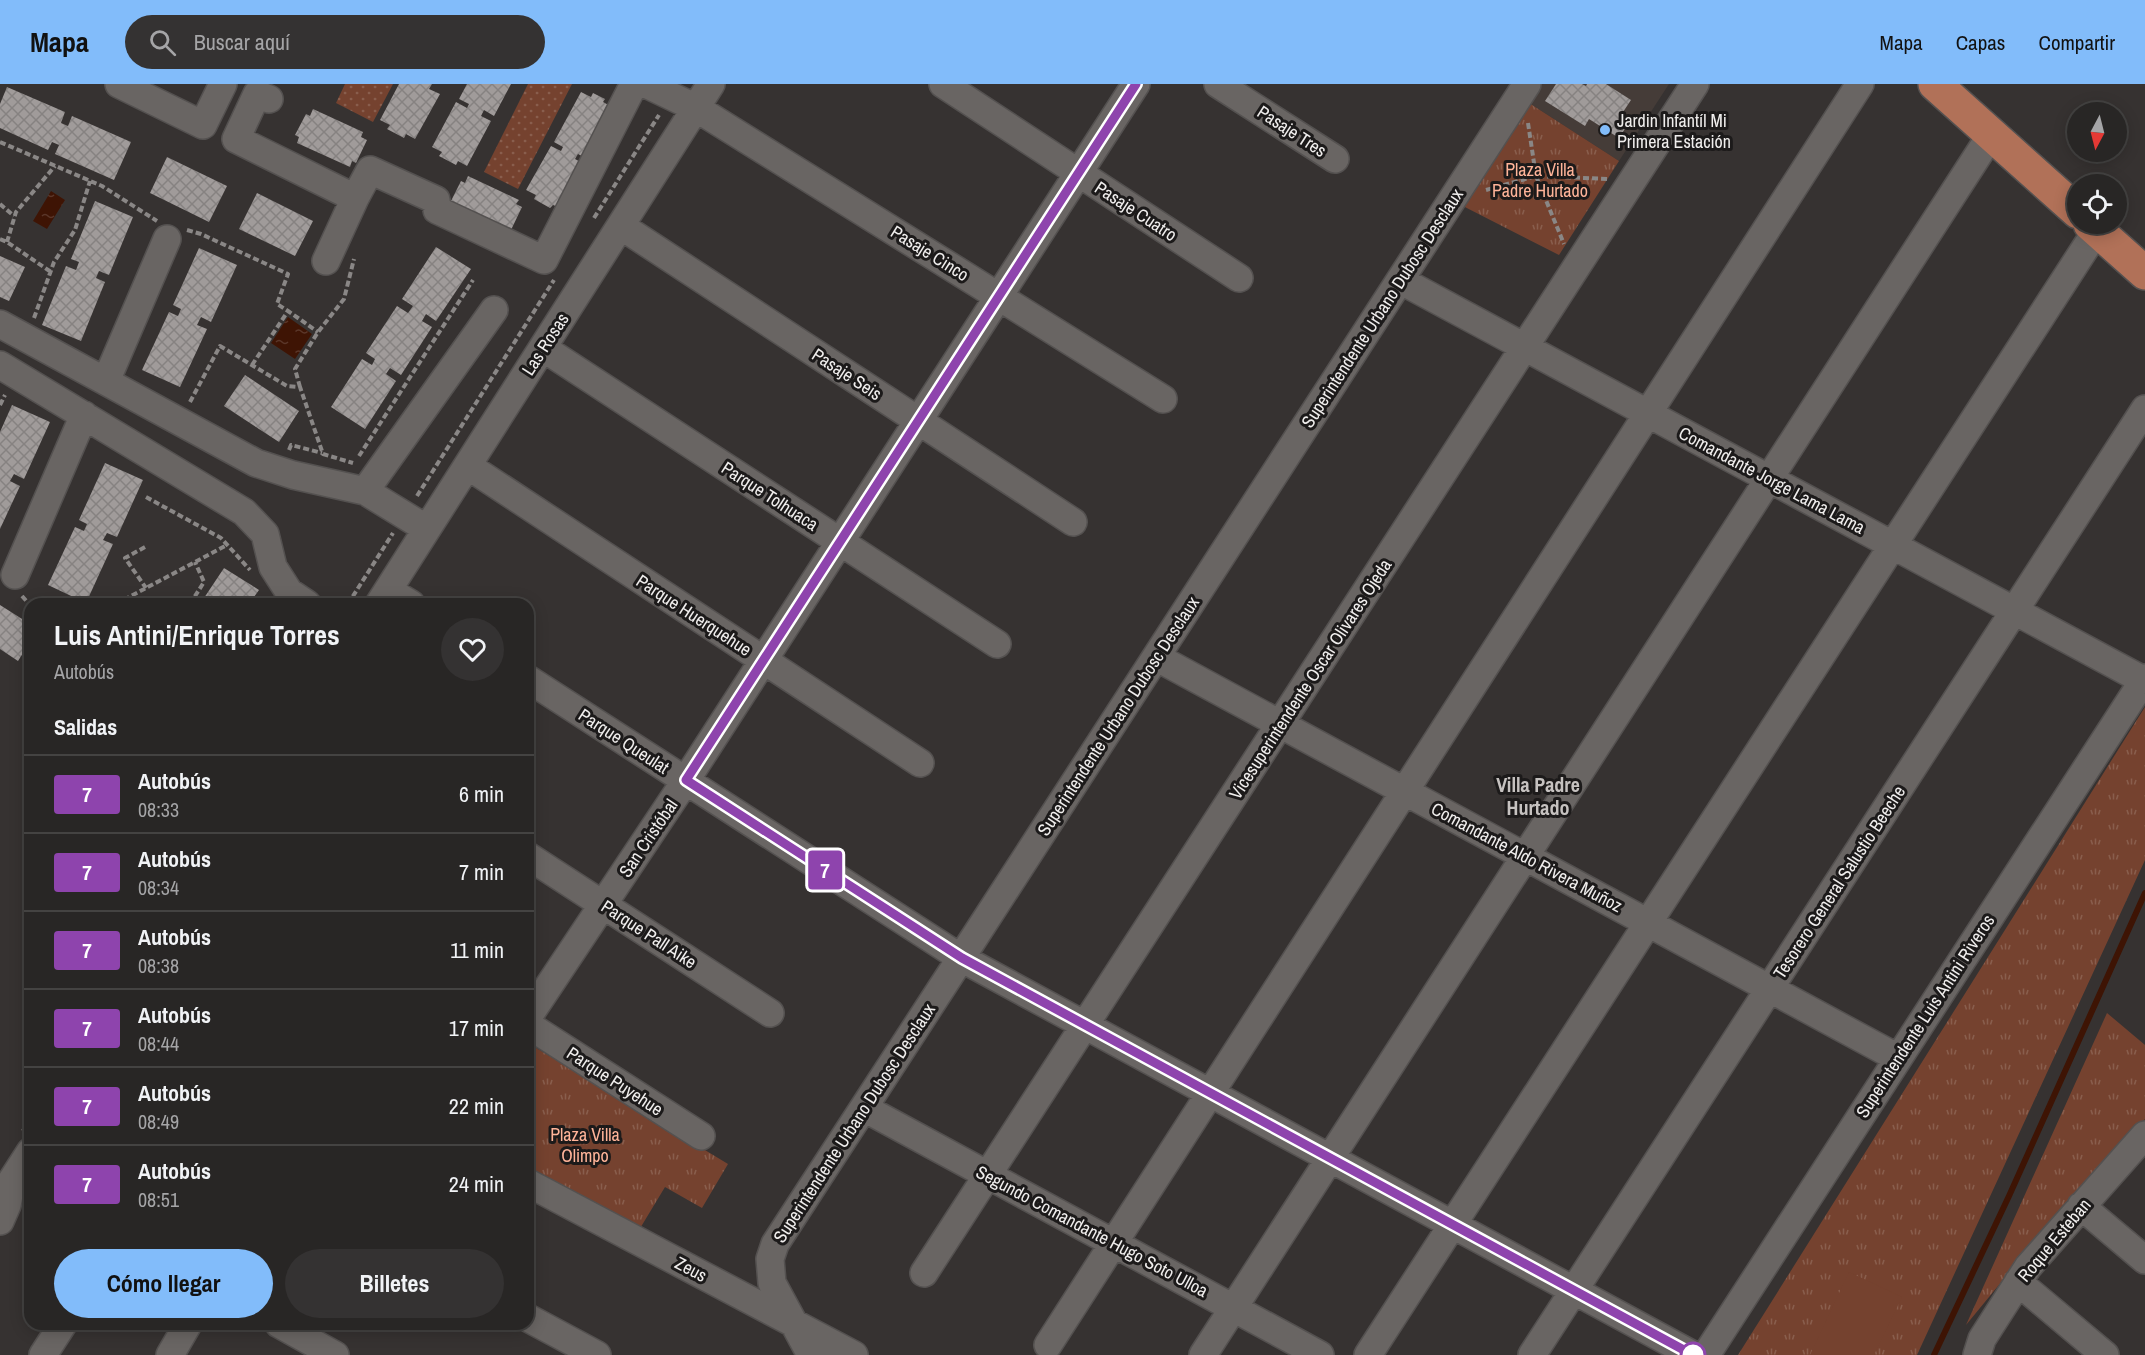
<!DOCTYPE html>
<html lang="es">
<head>
<meta charset="utf-8">
<style>
	:root { --surface:#282625; --page:#343232; --text:#f1f3f6; --muted:#a5a5a7; --line:#444342; --accent:#82bcfa }
	body { margin:0; font-family:"Archivo Narrow",sans-serif; background:var(--page); color:var(--text); height:100vh; display:flex; flex-direction:column; font-size:22px; white-space:nowrap }
	* { box-sizing:border-box; margin:0 }
	p { font-size:20px; color:var(--muted) }
	.icon { flex:none; width:33px; height:33px; fill:none; stroke:currentColor; stroke-width:2; stroke-linecap:round; stroke-linejoin:round }
	.map { position:relative; flex:1; overflow:hidden }
	.sheet { position:absolute; left:24px; top:514px; width:510px; height:732px; display:flex; flex-direction:column; background:var(--surface); border-radius:18px; box-shadow:0 3px 15px #0003,0 0 0 2px var(--line) }
	.sheet>* { flex:none }
	.badge { padding:0 12px; border-radius:4px; font-size:21px; line-height:39px }
	.needle { width:39px; rotate:187deg }
	.controls { position:absolute; left:2067px; top:18px; display:grid; gap:12px }
	.controls a { display:grid; place-items:center; width:60px; height:60px; border-radius:50%; background:var(--surface); box-shadow:0 3px 15px #0003,0 0 0 2px var(--line); font-size:30px }
	.map>.badge { position:absolute; translate:-50% -50%; box-shadow:0 0 0 3px #fff }
	h2 { padding:0 30px; font-size:22px; line-height:54px }
	.round { display:grid; place-items:center; flex:none; width:63px; height:63px; border-radius:32px; background:var(--page) }
	.head { display:flex; align-items:center; justify-content:space-between; height:102px; padding:0 30px }
	h1 { font-size:28px; font-weight:800; line-height:45px }
	.button { display:flex; gap:12px; margin-top:auto; padding:12px 30px }
	.button a { flex:1; height:69px; border-radius:36px; background:var(--accent); color:#111; font-size:24px; font-weight:800; line-height:69px; text-align:center }
	.button a+a { background:var(--page); color:var(--text) }
	ul { padding:0; list-style:none }
	li { display:flex; align-items:center; gap:18px; height:78px; padding:0 30px; border-top:2px solid var(--line) }
	li div { flex:1 }
	li b { display:block; font-size:22px }
	li em { font-style:normal }
	li .badge { min-width:66px; font-weight:700; text-align:center }
	header { display:flex; align-items:center; gap:36px; box-sizing:border-box; height:84px; padding:0 30px; background:var(--accent); color:#111 }
	header strong { font-size:28px }
	nav { display:flex; gap:33px; margin-inline-start:auto; font-size:21px }
	.search { width:420px; height:54px; background:var(--page); display:flex; align-items:center; gap:15px; box-sizing:border-box; padding:0 21px; border-radius:33px; color:var(--muted); font-size:22px }
	.map>svg:first-child { display:block }
	.built { fill:#453c38 }
	.grass { fill:url(#grass-dots) }
	.park { fill:url(#park-tufts) }
	.pitch { fill:#75422f }
	.water { fill:url(#water-ripples) }
	.lines { fill:none; stroke-linecap:round; stroke-linejoin:round }
	.stream { stroke:#3e1404; stroke-width:6 }
	.building { fill:url(#building-cross-hatch) }
	.minor-casing { stroke:#545150; stroke-width:30 }
	.major-casing { stroke:#545150; stroke-width:36 }
	.path { stroke:#8a8786; stroke-width:4; stroke-dasharray:6 3; stroke-linecap:butt }
	.minor { stroke:#696563; stroke-width:27 }
	.major { stroke:#b17158; stroke-width:33 }
	.line-casing { stroke:#fff; stroke-width:14 }
	.line { stroke:#8e44ad; stroke-width:9 }
	.poi-dot { fill:#82bcfa; stroke:#1c1a1a; stroke-width:2 }
	.stop-dot { fill:#fff; stroke:#8e44ad; stroke-width:3 }
	.labels { text-anchor:middle; dominant-baseline:central; stroke-width:6; stroke-linejoin:round; paint-order:stroke }
	.poi-label { font-size:18px; fill:#f0eeed; stroke:#1c1a1a; text-anchor:start }
	.street-label { font-size:18px; fill:#f0eeed; stroke:#1c1a1a }
	.park-label { font-size:18px; fill:#ffb499; stroke:#1c1a1a }
	.neighbourhood-label { font-size:20px; font-weight:bold; fill:#c6c2c0; stroke:#1c1a1a }
</style>
</head>
<body>
<header>
<strong>Mapa</strong>
<div class="search"><svg class="icon" aria-label="search" viewBox="0 0 24 24"><circle cx="10" cy="10" r="6"/><path d="M15 15l6 6"/></svg>Buscar aquí</div>
<nav><a>Mapa</a><a>Capas</a><a>Compartir</a></nav>
</header>
<div class="map">
<svg width="2145" height="1271" viewBox="0 0 2145 1271">
	<defs>
		<pattern id="grass-dots" width="8" height="8" patternUnits="userSpaceOnUse" patternTransform="scale(1.5)"><rect width="8" height="8" fill="#75422f"/><path d="M2 2h.1M6 6h.1" fill="none" stroke="#895e4d" stroke-width="1.8" stroke-linecap="round"/></pattern>
		<pattern id="park-tufts" width="24" height="20" patternUnits="userSpaceOnUse" patternTransform="scale(1.5)"><rect width="24" height="20" fill="#75422f"/><path d="M3 7l-1-3M5 7V3M7 7l1-3M15 17l-1-3M17 17v-4M19 17l1-3" fill="none" stroke="#895e4d"/></pattern>
		<pattern id="water-ripples" width="26" height="14" patternUnits="userSpaceOnUse" patternTransform="scale(1.5)"><rect width="26" height="14" fill="#3e1404"/><path d="M2 4q2-2 4 0t4 0M15 11q2-2 4 0t4 0" fill="none" stroke="#5a3629"/></pattern>
		<pattern id="building-cross-hatch" width="8" height="8" patternUnits="userSpaceOnUse" patternTransform="scale(1.5)"><rect width="8" height="8" fill="#a09b9a"/><path d="M0 0l8 8M0 8l8-8" fill="none" stroke="#868281"/></pattern>
	</defs>
	<rect width="100%" height="100%" fill="#363231"/>
	<path class="built" d="M1532,0H1669L1619,77L1523,15Z"/>
	<path class="grass" d="M345,0H393L373,38L336,19Z
		M528,0H572L518,105L484,88Z"/>
	<path class="park" d="M1523,15L1619,77L1559,171L1457,119Z
		M2145,623V776L1917,1271H1738Z
		M2107,929L2145,961V1035L2012,1185L1966,1241Z
		M528,959L728,1080L702,1124L665,1103L636,1151L528,1095Z"/>
	<path class="pitch" d="M1849,1188L1902,1213L1874,1271H1810Z"/>
	<path class="water" d="M51,107L65,116L47,145L33,137Z
		M288,233L312,250L295,275L271,259Z"/>
	<g class="lines">
		<path class="stream" d="M1934,1271L2009,1112L2145,809"/>
	</g>
	<path class="building" d="M399,0H432L429,5L440,10L415,55L406,50L404,54L387,45L390,41L380,36Z
		M467,0H511L494,32L484,26L481,32L491,37L467,82L458,77L456,81L439,72L442,68L432,63L456,18L467,24L469,20L459,15Z
		M1556,0H1582L1586,2L1587,0H1606L1631,16L1619,34L1628,40L1619,54L1589,35L1585,42L1545,17Z
		M7,3L65,28L61,39L68,42L72,32L131,58L114,96L55,70L59,61L52,58L48,66L0,44V20Z
		M581,8L591,13L593,9L605,15L603,18L616,25L588,75L578,70L575,75L586,81L562,125L553,121L550,124L534,115L536,111L526,106L551,62L561,67L563,63L554,58Z
		M313,25L363,48L361,53L367,56L356,79L352,77L350,83L297,59L299,53L295,51L306,30L310,32Z
		M167,73L227,102L209,138L150,109Z
		M468,92L519,116L516,120L522,123L511,146L450,119L461,97L465,99Z
		M257,109L313,137L295,172L239,145Z
		M95,117L133,133L109,191L99,187L96,194L105,198L81,257L42,241L66,182L76,186L79,178L71,175Z
		M436,163L471,185L436,237L426,230L422,237L432,243L401,291L390,284L386,290L396,297L365,345L331,323L362,275L372,281L375,275L366,269L397,222L408,229L413,222L402,215Z
		M199,164L237,181L211,238L201,233L197,241L207,245L180,303L142,286L169,228L178,232L181,225L173,221Z
		M0,172L25,183L9,217L0,213Z
		M245,291L299,327L279,358L224,322Z
		M12,321L50,338L24,395L14,390L10,397L20,402L0,445V348Z
		M105,379L143,396L117,453L107,449L103,456L113,460L86,519L48,501L75,443L84,447L87,440L79,436Z
		M224,484L259,506L249,520H200Z
		M0,521L30,540V558L18,577L0,565Z"/>
	<g class="lines">
		<g class="minor-casing">
			<path id="minor" d="M119,0L203,41L223,0
				M646,0L696,24L1163,315
				M943,0L1239,194
				M1218,0L1335,75
				M269,15L257,10L236,55L355,114L370,86L436,116L437,126L544,176L634,0
				M621,142L1073,438
				M326,177L355,114
				M1400,196L2143,596
				M0,240L256,379L293,391L365,407L427,445
				M543,264L997,560
				M0,281L244,428L265,450L273,483L289,508L307,520
				M106,297L167,155
				M468,382L920,679
				M365,407L494,226
				M15,491L84,331
				M388,506L411,520
				M379,520L711,0
				M1156,573L1898,974
				M528,595L961,874L1693,1271
				M528,772L770,929
				M528,933L686,696L1136,0
				M528,941L701,1052
				M864,1024L1320,1271
				M528,1099L854,1271
				M2081,1122L2145,1176
				M0,1137L7,1121L12,1096L30,1068
				M924,1189L1695,0
				M2018,1198L2105,1271
				M528,1234L597,1271
				M279,1240L335,1271
				M1048,1261L1860,0
				M43,1271L63,1240
				M170,1271L188,1240
				M811,1271L772,1199L770,1175L775,1160L961,874L1527,0
				M1203,1271L1991,51
				M1368,1271L2097,146
				M1532,1271L2145,325
				M1706,1271L2145,594
				M1977,1271L1982,1255L2028,1183L2145,1051"/>
		</g>
		<g class="major-casing">
			<path id="major" d="M1935,0L2078,128
				M2090,140L2145,189"/>
		</g>
		<path class="path" d="M1528,39L1536,92L1564,160
			M0,58L102,102L157,137
			M1486,106L1536,92L1608,95
			M0,120L14,132
			M594,134L659,31
			M187,146L201,150L288,190L277,220L288,227
			M0,155L7,158L51,188
			M7,158L16,128L55,82
			M34,234L54,178L75,146L90,97
			M252,281L288,227L318,248
			M300,303L295,285L318,248L344,215L354,175
			M190,318L220,262L287,302L300,303L323,370L353,379
			M0,321L5,311
			M289,366L291,361L322,369
			M359,372L473,196
			M417,412L554,196
			M146,413L221,454L250,486
			M145,463L125,474L146,504
			M22,512L30,521
			M116,520L227,461
			M190,520L204,498L195,478
			M348,520L393,449
			M23,1047L30,1035"/>
		<use href="#minor" class="minor"/>
		<use href="#major" class="major"/>
	</g>
	<g class="lines">
		<g class="line-casing">
			<path id="line" d="M1136,0L686,696L962,874L1693,1271"/>
		</g>
		<use href="#line" class="line"/>
	</g>
	<circle class="poi-dot" cx="1605" cy="46" r="6"/>
	<circle class="stop-dot" cx="1693" cy="1271" r="12"/>
	<g class="labels">
		<g class="poi-label">
			<text x="1617" y="36">Jardin Infantíl Mi<tspan x="1617" dy="21">Primera Estación</tspan></text>
		</g>
		<g class="street-label">
			<text transform="translate(1292 47) rotate(33)">Pasaje Tres</text>
			<text transform="translate(1136 127) rotate(33)">Pasaje Cuatro</text>
			<text transform="translate(930 169) rotate(32)">Pasaje Cinco</text>
			<text transform="translate(1382 224) rotate(-57)">Superintendente Urbano Dubosc Desclaux</text>
			<text transform="translate(545 260) rotate(-57)">Las Rosas</text>
			<text transform="translate(847 290) rotate(33)">Pasaje Seis</text>
			<text transform="translate(1772 396) rotate(28)">Comandante Jorge Lama Lama</text>
			<text transform="translate(770 412) rotate(33)">Parque Tolhuaca</text>
			<text transform="translate(694 531) rotate(33)">Parque Huerquehue</text>
			<text transform="translate(1310 595) rotate(-57)">Vicesuperintendente Oscar Olivares Ojeda</text>
			<text transform="translate(1118 632) rotate(-57)">Superintendente Urbano Dubosc Desclaux</text>
			<text transform="translate(624 657) rotate(33)">Parque Queulat</text>
			<text transform="translate(648 754) rotate(-56)">San Cristóbal</text>
			<text transform="translate(1527 773) rotate(28)">Comandante Aldo Rivera Muñoz</text>
			<text transform="translate(1839 798) rotate(-57)">Tesorero General Salustio Beeche</text>
			<text transform="translate(649 850) rotate(33)">Parque Pall Aike</text>
			<text transform="translate(1925 932) rotate(-57)">Superintendente Luis Antini Riveros</text>
			<text transform="translate(615 997) rotate(33)">Parque Puyehue</text>
			<text transform="translate(854 1039) rotate(-57)">Superintendente Urbano Dubosc Desclaux</text>
			<text transform="translate(1092 1147) rotate(28)">Segundo Comandante Hugo Soto Ulloa</text>
			<text transform="translate(2054 1156) rotate(-50)">Roque Esteban</text>
			<text transform="translate(691 1185) rotate(28)">Zeus</text>
		</g>
		<g class="park-label">
			<text x="1540" y="85">Plaza Villa<tspan x="1540" dy="21">Padre Hurtado</tspan></text>
			<text x="585" y="1050">Plaza Villa<tspan x="585" dy="21">Olimpo</tspan></text>
		</g>
		<g class="neighbourhood-label">
			<text x="1538" y="700">Villa Padre<tspan x="1538" dy="23">Hurtado</tspan></text>
		</g>
	</g>
</svg>
<div class="controls">
<a><svg class="needle" viewBox="-14 -14 28 28"><path d="M0-13l5 13h-10z" fill="#e53935"/><path d="M0 13l5-13h-10z" fill="#a5a5a7"/></svg></a>
<a><svg class="icon" aria-label="locate" viewBox="0 0 24 24"><circle cx="12" cy="12" r="6"/><path d="M12 2v4M12 18v4M2 12h4M18 12h4"/></svg></a>
</div>
<b class="badge" style="left:825px;top:786px;background:#8e44ad;color:#fff">7</b>
<section class="sheet">
<div class="head"><div><h1>Luis Antini/Enrique Torres</h1><p>Autobús</p></div><a class="round"><svg class="icon" aria-label="heart" viewBox="0 0 24 24"><path d="M12 20l-8-8c-3-5 5-10 8-4 3-6 11-1 8 4z"/></svg></a></div>
<h2>Salidas</h2>
<ul>
<li><span class="badge" style="background:#8e44ad;color:#fff">7</span><div><b>Autobús</b><p>08:33</p></div><em>6 min</em></li>
<li><span class="badge" style="background:#8e44ad;color:#fff">7</span><div><b>Autobús</b><p>08:34</p></div><em>7 min</em></li>
<li><span class="badge" style="background:#8e44ad;color:#fff">7</span><div><b>Autobús</b><p>08:38</p></div><em>11 min</em></li>
<li><span class="badge" style="background:#8e44ad;color:#fff">7</span><div><b>Autobús</b><p>08:44</p></div><em>17 min</em></li>
<li><span class="badge" style="background:#8e44ad;color:#fff">7</span><div><b>Autobús</b><p>08:49</p></div><em>22 min</em></li>
<li><span class="badge" style="background:#8e44ad;color:#fff">7</span><div><b>Autobús</b><p>08:51</p></div><em>24 min</em></li>
</ul>
<div class="button"><a>Cómo llegar</a><a>Billetes</a></div>
</section>
</div>
</body>
</html>
